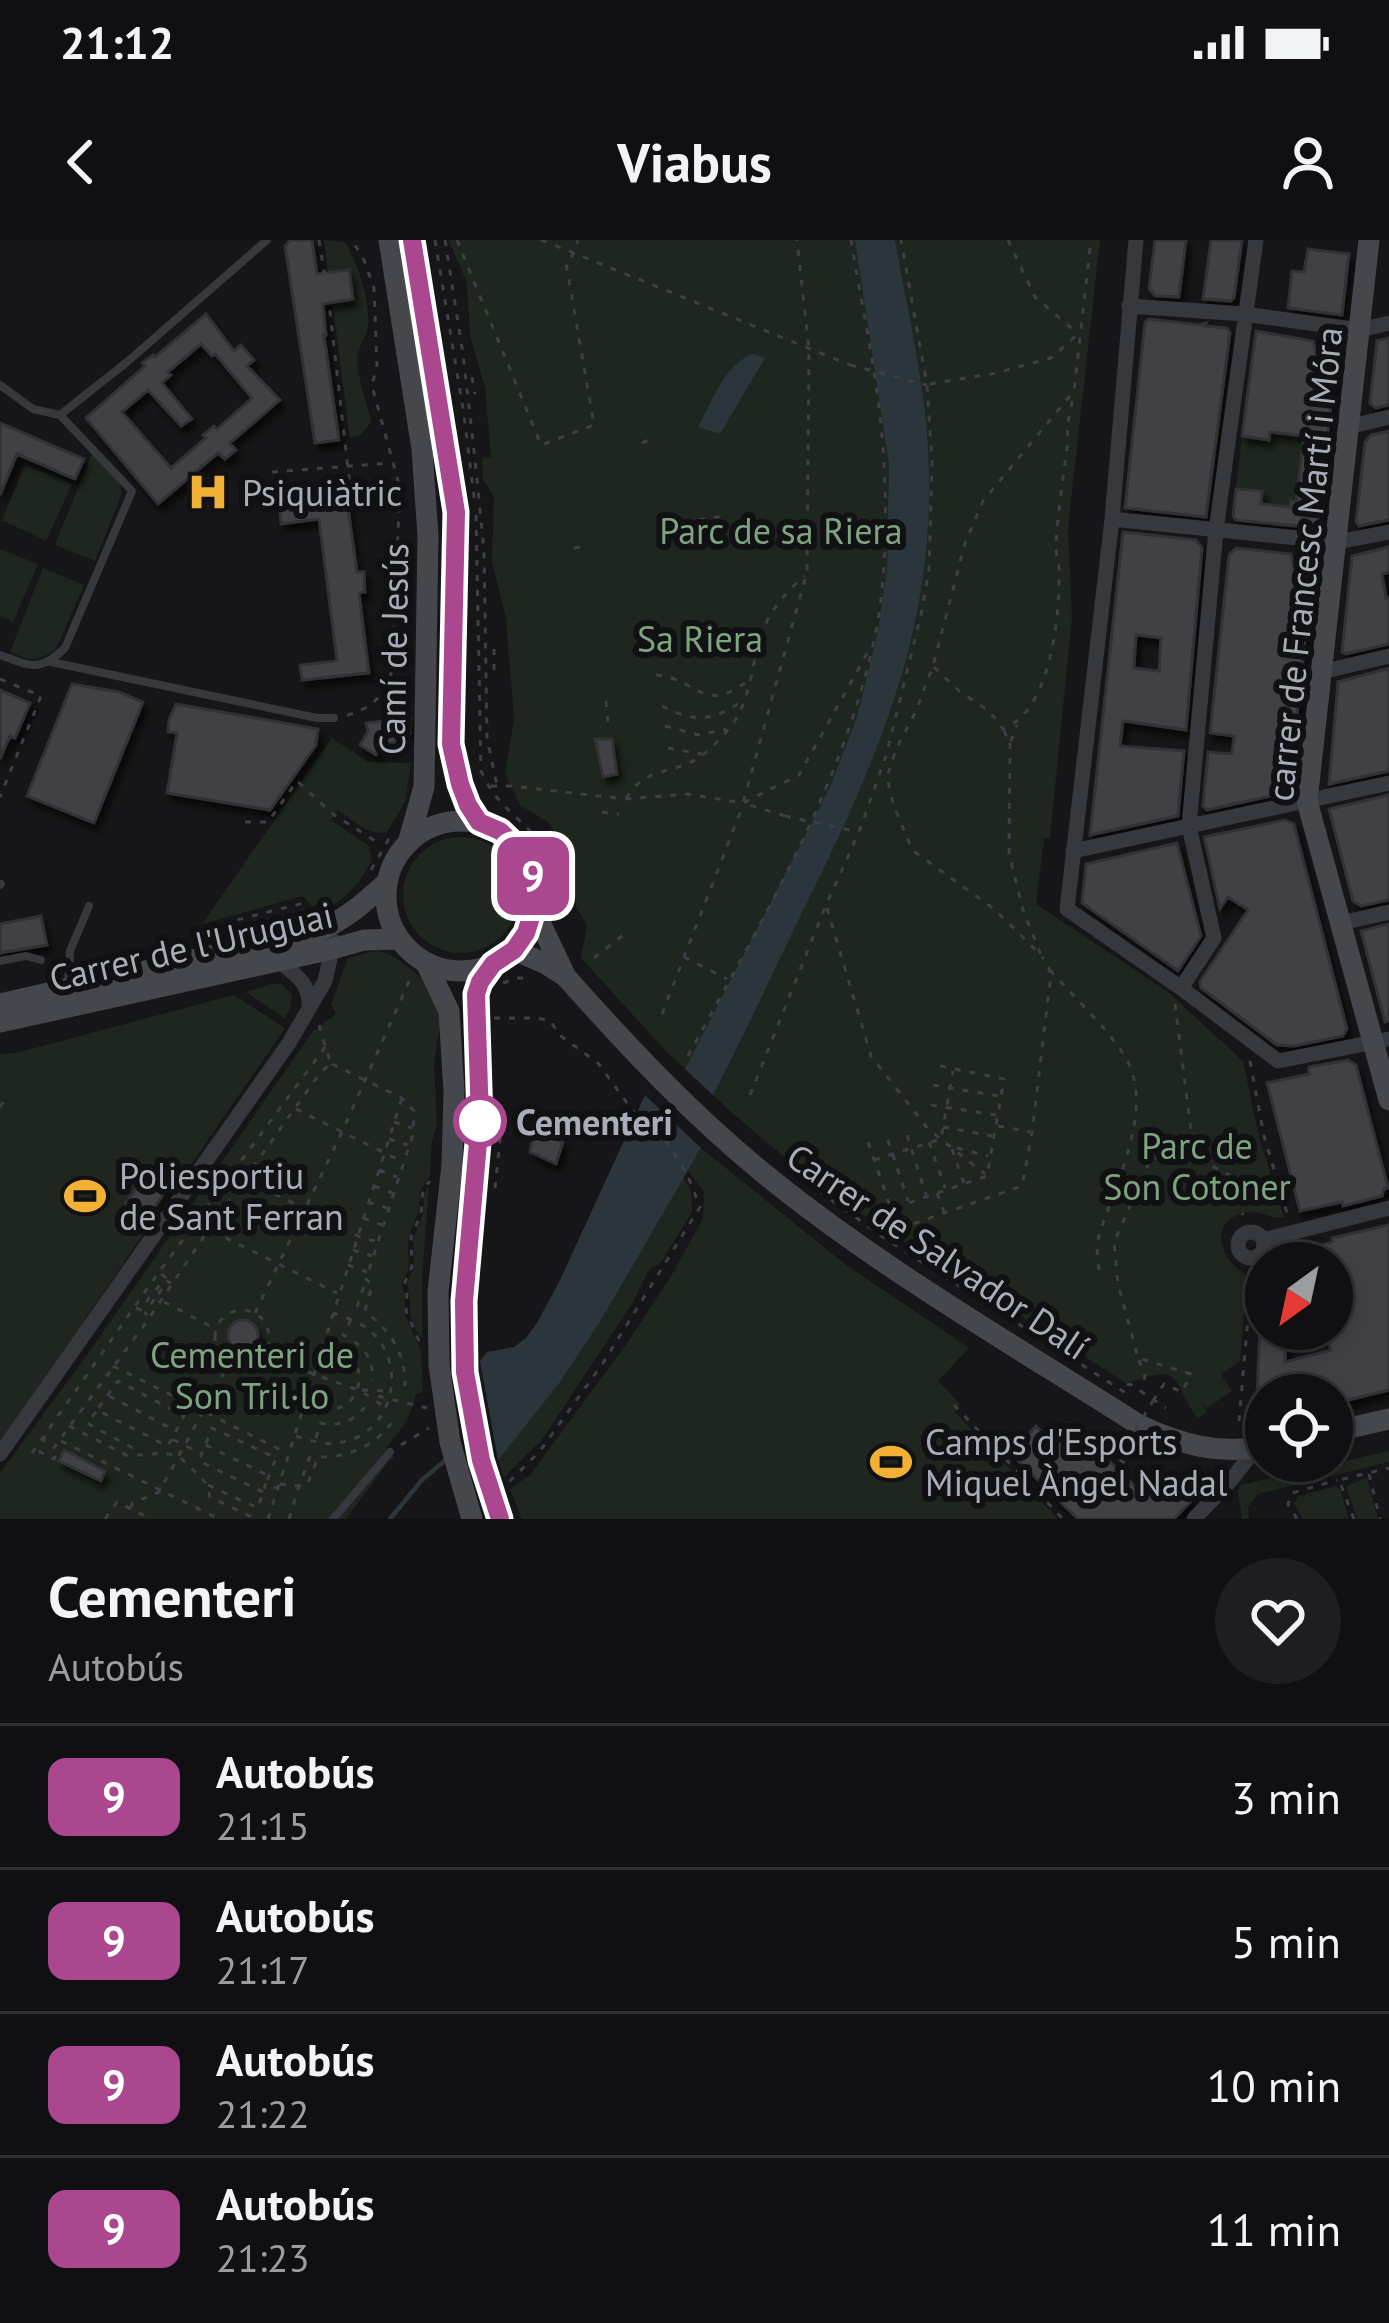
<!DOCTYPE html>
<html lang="es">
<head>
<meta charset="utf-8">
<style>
	:root { --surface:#101012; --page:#1e1e20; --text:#f1f3f6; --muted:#9c9d9f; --line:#303032 }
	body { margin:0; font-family:"PT Sans",sans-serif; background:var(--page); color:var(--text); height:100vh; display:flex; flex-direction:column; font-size:45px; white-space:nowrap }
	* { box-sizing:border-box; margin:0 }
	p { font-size:39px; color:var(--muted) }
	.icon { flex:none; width:66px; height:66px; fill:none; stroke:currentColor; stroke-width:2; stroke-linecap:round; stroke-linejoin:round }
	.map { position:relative; height:1279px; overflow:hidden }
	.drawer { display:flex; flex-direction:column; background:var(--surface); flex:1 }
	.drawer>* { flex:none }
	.badge { padding:0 24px; border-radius:18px; font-size:42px; line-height:78px }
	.needle { width:78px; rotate:213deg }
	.buttons { position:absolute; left:1245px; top:1002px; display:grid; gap:24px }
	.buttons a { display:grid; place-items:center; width:108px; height:108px; border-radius:50%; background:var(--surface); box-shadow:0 6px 18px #0003,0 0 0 3px var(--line); font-size:60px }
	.map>.badge { position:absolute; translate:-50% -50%; box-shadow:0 0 0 6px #fff }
	.round { display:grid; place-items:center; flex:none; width:126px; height:126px; border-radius:63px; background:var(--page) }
	.headline { display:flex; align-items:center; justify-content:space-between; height:204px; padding:0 48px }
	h1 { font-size:57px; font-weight:700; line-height:90px }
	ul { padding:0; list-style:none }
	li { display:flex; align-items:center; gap:36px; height:144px; padding:0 48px; border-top:3px solid var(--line) }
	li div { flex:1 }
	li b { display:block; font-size:45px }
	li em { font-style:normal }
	li .badge { min-width:132px; font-weight:700; text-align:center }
	.status { display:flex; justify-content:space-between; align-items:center; height:84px; padding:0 60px; background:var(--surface); direction:ltr }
	.status svg { height:33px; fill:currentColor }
	header { display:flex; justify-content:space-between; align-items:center; height:156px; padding:0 48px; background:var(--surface); font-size:54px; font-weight:700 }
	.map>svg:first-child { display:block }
	.green { fill:#1e261f }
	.water { fill:#2c353c }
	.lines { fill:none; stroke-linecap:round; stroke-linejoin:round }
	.stream { stroke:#2c353c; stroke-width:4.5 }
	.building { fill:#404145; stroke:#303034; stroke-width:3; fill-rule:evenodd; filter:url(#shadow) }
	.path { stroke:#3d3f44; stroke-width:3; stroke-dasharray:6 9; stroke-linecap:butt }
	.lane { stroke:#37383d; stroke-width:8 }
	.street { stroke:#37383d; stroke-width:15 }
	.secondary { stroke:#45474d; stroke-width:21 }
	.path-bridge { stroke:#3d3f44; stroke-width:3; stroke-dasharray:6 9; stroke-linecap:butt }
	.line-casing { stroke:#fff; stroke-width:27 }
	.line { stroke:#ab478f; stroke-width:18 }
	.stop-dot { fill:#fff; stroke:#ab478f; stroke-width:6 }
	.labels { text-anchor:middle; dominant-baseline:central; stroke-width:12; stroke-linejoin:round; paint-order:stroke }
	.poi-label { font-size:36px; fill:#a8adb8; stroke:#111113; text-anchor:start }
	.park-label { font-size:36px; fill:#7fa381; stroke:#111113 }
	.street-label { font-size:36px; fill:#a8adb8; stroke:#111113 }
	.stop-label { font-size:36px; font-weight:bold; fill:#a8adb8; stroke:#111113; text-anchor:start }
</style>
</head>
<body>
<div class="status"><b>21:12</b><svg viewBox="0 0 49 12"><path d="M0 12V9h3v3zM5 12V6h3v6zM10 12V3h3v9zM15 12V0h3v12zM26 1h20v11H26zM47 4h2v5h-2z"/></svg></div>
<header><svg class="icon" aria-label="back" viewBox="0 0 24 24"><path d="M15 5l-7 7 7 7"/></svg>Viabus<svg class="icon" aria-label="person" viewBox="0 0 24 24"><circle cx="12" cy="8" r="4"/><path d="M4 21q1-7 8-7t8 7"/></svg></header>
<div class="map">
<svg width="1389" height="1279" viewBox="0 0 1389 1279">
	<defs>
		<filter id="shadow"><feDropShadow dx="4.5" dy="7" stdDeviation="3" flood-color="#0009"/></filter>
	</defs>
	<rect width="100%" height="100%" fill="#161618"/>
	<path class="green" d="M324,0L345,2C358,24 370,59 368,86C367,97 360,103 358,114C355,134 367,161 371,181C366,190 361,197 350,198L332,62L353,59L348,30L328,34Z
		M448,0H1100L1068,287L1072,378L1050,598H1044L1036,664L1168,752L1243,821L1259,897L1284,977C1269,980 1260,969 1244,973C1208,982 1219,1019 1245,1034L1246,1048L1240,1121L1221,1134L1232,1151L1207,1168L1201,1162L1207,1172L1197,1178C1168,1134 1184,1125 1126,1143L860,973L811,939L731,872L666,811L581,718L587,686L576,666L572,618L549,583L520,565L505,533L514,480L506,377L492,322L494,257L483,239L482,218L491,217L485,148L470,95L467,42Z
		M1270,192L1304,195L1296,262L1291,261L1290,267L1261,264L1262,251L1236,249L1242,196L1268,200Z
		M92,213L119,243L122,253L95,321L55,305Z
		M25,225L72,244L46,301L2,280Z
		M0,309L38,324L13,382L0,376Z
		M43,328L84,345L56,409C39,422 29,421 10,412Z
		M332,498L368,522L411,523L406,560L387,592C369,597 353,580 338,570L331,580L369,606L372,620C361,640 351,656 329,666L327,662L313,666L314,671L309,675L203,699L207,693L312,667L303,656L202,684Z
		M403 655a58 58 0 1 1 116 0a58 58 0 1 1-116 0Z
		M379,710L398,719L425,741L442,772L434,822L437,885L432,901L430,935L420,952L419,969L408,1000L409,1028L401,1044L405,1055L404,1073L421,1111L423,1147L422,1152L416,1154C410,1180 402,1188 386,1208L394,1218L389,1221L346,1279H0V1233L84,1119L313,791L336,774L331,764L348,718Z
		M272,744H282L292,755L290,770L284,778L246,752Z
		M234,755L285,788L0,1203V814L16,813Z
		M701,908L845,1024L969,1108L938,1141L960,1164L955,1172L1058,1279H522L510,1249L530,1235L627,1103L673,1033L703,978L704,952L688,931Z
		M683,938L691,951L692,972L660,1024L650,1028L633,1062L542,1200L504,1237L498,1220L582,1109Z
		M429,944L422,1039V1099C404,1076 414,1066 407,1042L414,1028L413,999L423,974L424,955Z
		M1389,1211V1222L1258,1254L1248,1267L1249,1279H1242L1238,1251L1241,1245Z
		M1367,1238L1378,1279H1357L1346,1246Z
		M1335,1246L1340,1249L1349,1279H1303L1294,1263L1299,1256Z"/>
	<path class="water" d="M855,0H895C907,68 924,138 928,207C939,388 875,525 797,683C769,740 743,798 713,855L685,829L830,547L857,477L878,392L887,329L889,224Z
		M754,114L765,118L720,194L698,187C712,162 725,122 754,114Z
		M645,855L701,908L601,1080L560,1142L498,1220L480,1121L487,1112L514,1107L526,1098L537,1083L560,1040Z"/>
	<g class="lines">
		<path class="stream" d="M390,1279L422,1240L448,1218"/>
	</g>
	<path class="building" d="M290,0H312L317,34L349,30L353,59L323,64L326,95H324L339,200L315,203L285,6Z
		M1155,0H1186L1179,57L1155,56L1149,48Z
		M1211,0H1242L1234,58L1231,61L1203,59Z
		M1308,9L1349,14L1342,75L1288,68L1292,31L1304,32Z
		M206,74L234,111L241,105L254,120L247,126L280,160L230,203L236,210L225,219L218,213L158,264L86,178L145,126L142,123L153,115L155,117ZM201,104L212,116L215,114L252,158L217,189L214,186L203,195L206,198L171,228L122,172L148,150L181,186L192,179L162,143L171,135L168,132Z
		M1149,79L1200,85L1206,83L1204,86L1227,88L1230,93L1206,277L1125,268L1145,82Z
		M1256,91L1313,101L1317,116L1330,113L1328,138L1334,139L1317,288L1236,280L1233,276L1236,249L1262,251L1261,264L1290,267L1291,261L1296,262L1304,196L1270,192L1269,200L1242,196Z
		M1389,98V165L1376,168L1370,163L1377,101Z
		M0,183L84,219L75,239L17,214L0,255Z
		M1389,191V280L1359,286L1356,282L1365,202L1371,195Z
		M347,260L357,332H364L365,352L359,353L369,433L302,440L300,425L337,421L319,279L281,284L280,269Z
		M1123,292L1196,300L1202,308L1186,490L1123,481L1120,506L1184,511L1178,576L1090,595ZM1136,395L1161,398L1159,431L1134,428Z
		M1389,307V332L1382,334L1386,358L1389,357V404L1346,414L1342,412L1352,316Z
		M1236,308L1291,314L1294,328L1313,324L1289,552L1207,570L1203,566L1208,512L1232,514L1234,496L1210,493L1229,315Z
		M1389,428V531L1329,544L1338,442Z
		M72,444L119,452L143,462L94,583L27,556Z
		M0,450L30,463L15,498L10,496L0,519Z
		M176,464L318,489L316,505L270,570L167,553L177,493L168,492L169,480Z
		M410,478V493H400L394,503L383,504L376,515L360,505L368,491L366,483Z
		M595,499H612L617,534L603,537Z
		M1389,555V660L1361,666L1353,661L1329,569Z
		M1285,580L1294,584L1347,789L1343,796L1294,806L1277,805L1201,748L1200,741L1248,670L1228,657L1220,669L1204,597Z
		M1177,603L1201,696L1178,731L1082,663L1086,624Z
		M41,676L47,705L0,713V684Z
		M1389,684V781L1385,782L1361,691Z
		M1348,820L1356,825L1388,948L1384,949L1382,956L1343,966L1342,962L1300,971L1267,843L1309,834V827Z
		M534,891L563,902L556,924L530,912Z
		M153,926L173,940L147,978L126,963Z
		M1389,985V1150L1332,1164V1155H1257L1260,1089H1287L1285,1122L1331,1110L1325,1089H1337L1332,1069V1023H1308L1305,1010L1332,1002V998Z
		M228 1095a15 15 0 1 1 30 0a15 15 0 1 1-30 0Z
		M1071,1184L1144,1255L1166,1233L1193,1259L1174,1279H1078L1010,1213L1036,1186L1053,1202Z
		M64,1210L105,1231L101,1241L59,1221Z"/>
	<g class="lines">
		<path class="path" d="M319,0L326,44
			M435,0L464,175L475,265
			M445,0L463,114L476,229L484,311L487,498L497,545
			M457,0L541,205L594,185L566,23L574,13L850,125
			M541,0L574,13L578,0
			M1008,0L1035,57L1077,93
			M472,137L475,154
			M930,144L996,133L1051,118L1077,95
			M642,203L648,200
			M272,232L390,223
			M326,249L350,246L329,63
			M476,275L481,531C496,563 508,568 531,592C549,612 553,640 555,666
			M699,280L722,276
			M574,308L585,306
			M494,409V434
			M934,427L959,451L989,471L1003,489C1051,471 1060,376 1059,330C1059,321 1055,312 1056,303C1058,269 1064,234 1068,200L1067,187L1073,157
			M656,435C698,438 702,476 749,440
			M0,439L41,456L0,557
			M606,461L608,482
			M662,466C695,483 714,482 744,459
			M347,475C372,469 386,454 392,430L400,248L372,146L377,125L374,48L364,20L352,0
			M665,486L699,495L726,489
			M1004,491L1010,503L1017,485
			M1010,503L1009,614L1023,670L1041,715L994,669L912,610L893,563L887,537L896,509L915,473L933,426L965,303L983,261L1074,151L1091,0
			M668,508L702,514
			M491,546H511L625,559L688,554L743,563L807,332L809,110L797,0
			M626,558C632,551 638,541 646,538C662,529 682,529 698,518C711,510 722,497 732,485C749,462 751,432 758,405C766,375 782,356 804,336
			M602,572L619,574
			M785,576L743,563L799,535L869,410
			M245,582H268L297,541L334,575L382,605
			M371,630L390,597
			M827,668L871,816L928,889L985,934
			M199,698L205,688L308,662
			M684,717L727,739
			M594,718L627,692
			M1050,730C1074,758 1104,784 1124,815C1157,866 1115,944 1099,995L1097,1014L1100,1037
			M503,743L517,738H528
			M1175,764L1194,915
			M662,774L743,565
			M494,778H537L551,781L558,794L598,823L640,881L663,896L687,934L700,967L603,1123L540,1211L508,1243
			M319,785L330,821
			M688,816C761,682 845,543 876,391C886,338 887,279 884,226C881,151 863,74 851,0
			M1250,821L1264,896L1288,976
			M332,824L402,858L414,871L413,894L366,1039L372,1045L365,1071C391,1092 405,1111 405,1146
			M933,845L999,856
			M750,855L826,665L859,592L886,516L921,375L929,330L932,222L927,145L901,0
			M931,865L996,875
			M0,867L8,856
			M296,869L401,921
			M394,882L412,888
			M998,886L1030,892
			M943,887L992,896
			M907,895L926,955
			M389,899L408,905
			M888,900L908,961
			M868,902L891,969L987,936L1004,839L935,825
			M929,902L945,948
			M957,908L988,916
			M952,909L964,944
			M874,920L941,899L953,831
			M379,930L397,937
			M248,940L358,996L378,1002
			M374,946L392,953
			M495,948L502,881L498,875
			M819,951L880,995L1132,1157
			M937,953L944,972
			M368,962L387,968
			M363,978L382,985
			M212,991L337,1053
			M353,1010L372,1016
			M348,1025L367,1032
			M969,1033L904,987L1022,946L1032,893L1050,742L1049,728L1042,717
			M161,1034L165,1037L154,1053L158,1055L167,1041L171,1043
			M164,1062L214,1088
			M357,1067L366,1040
			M136,1068L141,1070L151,1055L155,1058L145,1073L147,1075
			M215 1097a27 27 0 1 1 54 0a27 27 0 1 1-54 0Z
			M255,1073L342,892L411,737
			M351,1080L343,1095C364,1105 373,1118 373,1141
			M419,1101L406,1071L407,1054L405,1042L412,1027L411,997L421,974L423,948L430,941
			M267,1113L313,1134L361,1151L383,1166
			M1139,1120L1145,1136L1144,1141
			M113,1126L287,1213
			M1127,1145L1130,1144L1166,1168
			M362,1150L388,1151
			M109,1156L174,1190
			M378,1156L427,1168
			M1153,1161L1164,1144L1182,1152L1191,1134L1138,1118L1118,1044L1114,1002L1151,918L1195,917L1233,937L1243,975
			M308,1162C317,1166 328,1171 338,1168C357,1164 367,1133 352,1119C344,1113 333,1110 324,1108
			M954,1165L1063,1279
			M96,1172L87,1183L140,1212
			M1239,1181L1252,1032
			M69,1186L128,1216L164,1213L180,1217L207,1244L210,1257L256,1279
			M45,1196L40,1212L54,1219L57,1213L53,1209L150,1077L209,989L320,833L331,823
			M296,1196C311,1201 327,1206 343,1202C394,1192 409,1121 368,1089C358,1082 345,1077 333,1073
			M316,1198L320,1183C340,1187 354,1181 367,1165
			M1118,1198L1137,1209
			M172,1199L167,1206L97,1170L118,1141L184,1176L172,1199L202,1214
			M61,1201L219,1279
			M206,1205L267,1235
			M401,1205L429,1188
			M1108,1210L1127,1225
			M32,1213L159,1032L326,806
			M1369,1234L1380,1279
			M280,1244L299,1246L310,1216
			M208,1245L258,1268L266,1243L276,1248
			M263,1252L199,1221L212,1188L276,1218L266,1243
			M130,1268L133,1263L159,1252L230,1122
			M105,1279L117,1262L151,1279
			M268,1279L402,858
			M289,1279L299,1246L308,1243L318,1217C351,1217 376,1206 395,1178
			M1297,1279L1288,1264L1292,1253L1337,1240
			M1354,1279L1339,1240L1389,1228"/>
		<path class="lane" d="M0,145L33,169L60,175L132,251L65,408C39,433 31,426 0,415
			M60,175L127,122L267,0
			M51,422L317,478H334
			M0,645L1,644
			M0,721L26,716L41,720
			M68,745L70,711L89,666
			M333,1279L390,1212"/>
		<path class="street" d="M1136,0L1112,279L1067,669L1181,748L1278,821L1389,799
			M1129,66L1244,74L1360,90L1389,83
			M1348,187L1389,177
			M1112,279L1337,302L1389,292
			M1321,432L1389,416
			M1073,611L1389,543
			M1341,683L1389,672
			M277,720C296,735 311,743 309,769
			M1181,748L1214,698L1189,586L1216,290L1256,0
			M1238 1005a13 13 0 1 1 26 0a13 13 0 1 1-26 0Z
			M1263,1000L1389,968
			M0,1214L289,803L325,741L334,701
			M1194,1279L1232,1239L1256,1208"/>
		<path class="secondary" d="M389,0L422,209L428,296L424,547L408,603
			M412,0L456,272L451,504L460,544L479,582
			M1369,0L1307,561L1389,860
			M386 656a75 75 0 1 1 150 0a75 75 0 1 1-150 0Z
			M535,672L566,737
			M514,710L546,724L566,737C629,808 693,876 767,936C883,1030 1014,1105 1139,1185C1180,1204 1220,1216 1266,1206
			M426,723L449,771L454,852L452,925L438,1052L439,1125L450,1202L472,1279
			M493,725L480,741L476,754L480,880L475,953L465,1044V1133L474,1194L500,1279
			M0,764L319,691C346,679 365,662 386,643
			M0,782L332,709L364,700L398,699
			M1332,1192L1389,1179"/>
		<path class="path-bridge" d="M850,125L927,145
			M785,576L859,592
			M1127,1203L1153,1161"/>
	</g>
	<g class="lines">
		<g class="line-casing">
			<path id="line" d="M412,0L456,272L451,504L460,544L468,565L479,582L500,591L525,615L533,638L536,661L526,693L514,710L493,724L480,742L476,754L480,880L464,1061L465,1132L481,1220L500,1279"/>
		</g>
		<use href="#line" class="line"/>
	</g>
	<defs>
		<g id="hospital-bare" transform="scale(3.24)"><path d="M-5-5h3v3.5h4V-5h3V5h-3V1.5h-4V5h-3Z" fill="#f2b134" stroke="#111113" stroke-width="2.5" paint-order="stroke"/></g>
		<g id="stadium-bare" transform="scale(3.24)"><path d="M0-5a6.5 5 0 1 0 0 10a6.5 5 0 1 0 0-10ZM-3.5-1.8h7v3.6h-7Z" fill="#f2b134" stroke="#111113" stroke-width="2.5" paint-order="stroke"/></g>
	</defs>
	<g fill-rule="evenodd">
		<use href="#hospital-bare" x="208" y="252"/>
		<use href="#stadium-bare" x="85" y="956"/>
		<use href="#stadium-bare" x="891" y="1222"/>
	</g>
	<circle class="stop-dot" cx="480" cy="881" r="24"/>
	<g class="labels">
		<g class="poi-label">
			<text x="242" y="252">Psiquiàtric</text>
			<text x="119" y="935">Poliesportiu<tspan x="119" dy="41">de Sant Ferran</tspan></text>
			<text x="925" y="1201">Camps d'Esports<tspan x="925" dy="41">Miquel Àngel Nadal</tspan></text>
		</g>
		<g class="park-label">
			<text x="781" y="290">Parc de sa Riera</text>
			<text x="700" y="398">Sa Riera</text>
			<text x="1197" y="905">Parc de<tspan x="1197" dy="41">Son Cotoner</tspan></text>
			<text x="252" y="1114">Cementeri de<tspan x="252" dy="41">Son Tril·lo</tspan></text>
		</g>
		<g class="street-label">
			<text transform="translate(1304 324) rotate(-84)">carrer de Francesc Martí i Móra</text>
			<text transform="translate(393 409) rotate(-89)">Camí de Jesús</text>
			<text transform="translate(191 706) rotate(-13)">Carrer de l'Uruguai</text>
			<text transform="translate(938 1011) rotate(34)">Carrer de Salvador Dalí</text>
		</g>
		<g class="stop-label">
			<text x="516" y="881">Cementeri</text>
		</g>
	</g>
</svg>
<div class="buttons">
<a><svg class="needle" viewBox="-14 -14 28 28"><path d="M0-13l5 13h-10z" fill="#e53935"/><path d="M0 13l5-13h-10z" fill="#9c9d9f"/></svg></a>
<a><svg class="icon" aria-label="locate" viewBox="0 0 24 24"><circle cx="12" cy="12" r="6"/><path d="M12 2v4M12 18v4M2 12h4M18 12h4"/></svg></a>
</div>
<b class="badge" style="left:533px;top:636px;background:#ab478f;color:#fff">9</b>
</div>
<section class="drawer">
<div class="headline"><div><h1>Cementeri</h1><p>Autobús</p></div><a class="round"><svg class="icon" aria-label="heart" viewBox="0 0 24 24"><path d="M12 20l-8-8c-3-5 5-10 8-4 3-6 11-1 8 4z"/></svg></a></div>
<ul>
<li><span class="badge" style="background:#ab478f;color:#fff">9</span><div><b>Autobús</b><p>21:15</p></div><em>3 min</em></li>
<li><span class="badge" style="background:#ab478f;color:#fff">9</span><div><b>Autobús</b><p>21:17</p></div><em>5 min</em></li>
<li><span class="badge" style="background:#ab478f;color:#fff">9</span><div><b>Autobús</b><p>21:22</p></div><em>10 min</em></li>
<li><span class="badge" style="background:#ab478f;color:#fff">9</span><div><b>Autobús</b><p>21:23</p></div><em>11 min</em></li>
</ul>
</section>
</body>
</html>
